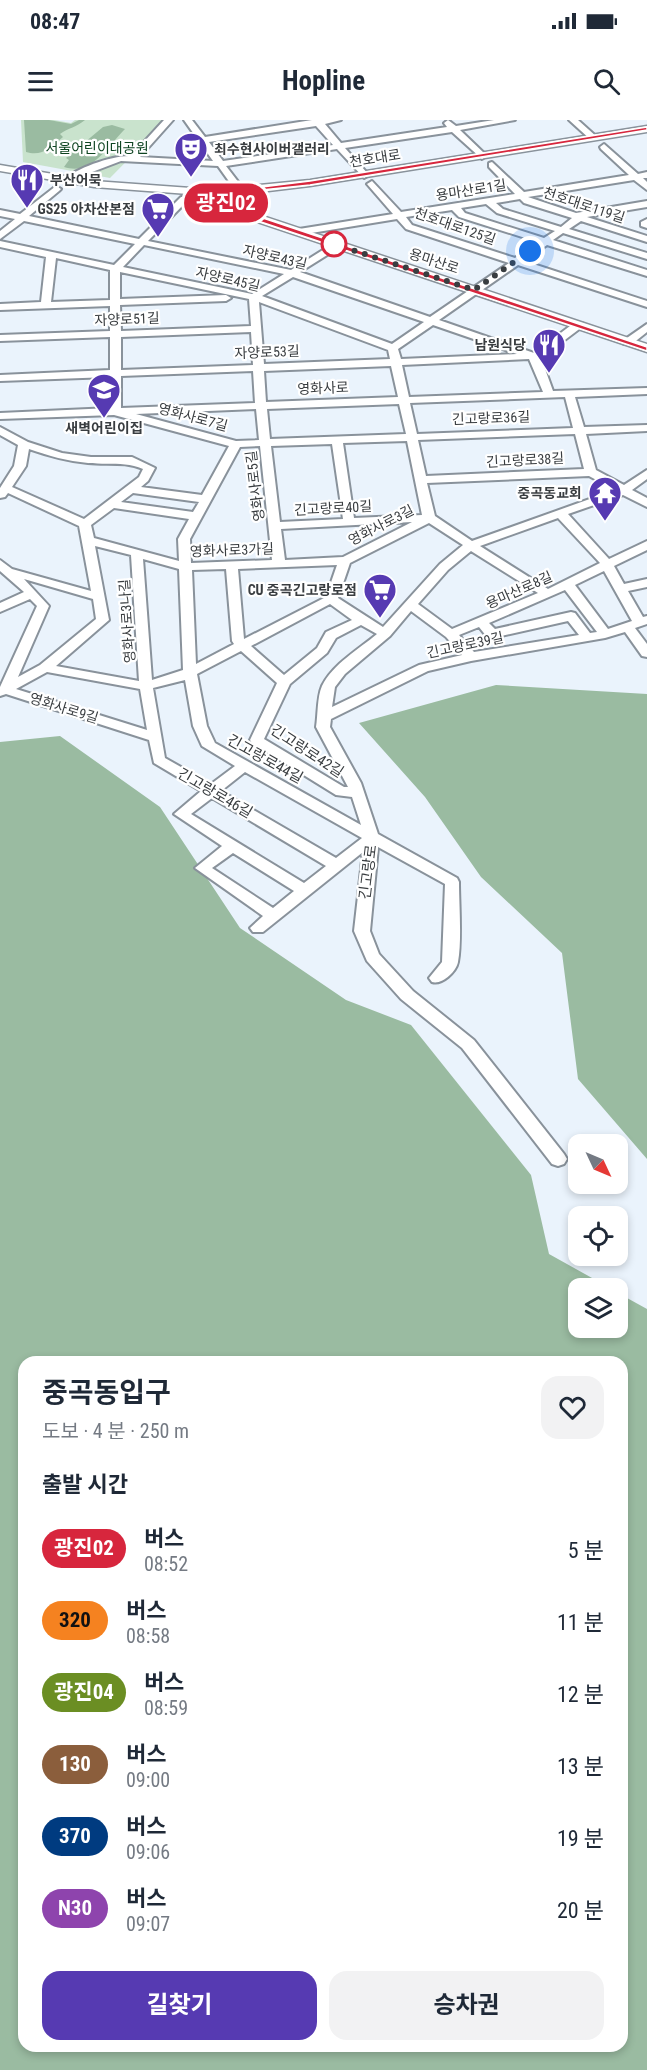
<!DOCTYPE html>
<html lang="ko">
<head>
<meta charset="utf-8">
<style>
	:root { --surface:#fff; --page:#f2f2f3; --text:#1f2937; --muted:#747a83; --accent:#563ab2 }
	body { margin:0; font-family:"Roboto Condensed","Noto Sans KR",sans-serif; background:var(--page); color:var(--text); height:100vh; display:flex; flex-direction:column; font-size:22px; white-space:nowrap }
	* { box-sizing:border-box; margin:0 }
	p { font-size:20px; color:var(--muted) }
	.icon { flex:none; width:33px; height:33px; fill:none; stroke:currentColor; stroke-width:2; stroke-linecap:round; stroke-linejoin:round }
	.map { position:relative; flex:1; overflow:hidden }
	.details { position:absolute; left:18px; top:1236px; width:610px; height:696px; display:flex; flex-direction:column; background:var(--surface); border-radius:18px; box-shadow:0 3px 9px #0003 }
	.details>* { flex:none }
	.badge { padding:0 12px; border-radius:20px; font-size:21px; line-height:39px }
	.needle { width:39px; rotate:134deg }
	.tools { position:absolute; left:568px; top:1014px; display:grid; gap:12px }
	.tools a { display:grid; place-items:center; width:60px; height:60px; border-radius:12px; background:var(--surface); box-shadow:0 3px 9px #0003; font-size:30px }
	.you { position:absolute; width:30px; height:30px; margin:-15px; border:4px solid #fff; border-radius:50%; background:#1a73e8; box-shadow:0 0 0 9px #1a73e833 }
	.map>.badge { position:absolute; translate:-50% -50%; box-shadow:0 0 0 3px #fff }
	h2 { padding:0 24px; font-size:22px; line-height:54px }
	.round { display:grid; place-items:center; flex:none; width:63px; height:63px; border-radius:18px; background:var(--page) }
	.summary { display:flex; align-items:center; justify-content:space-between; height:102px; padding:0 24px }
	h1 { font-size:28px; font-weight:700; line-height:45px }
	.primary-button { display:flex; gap:12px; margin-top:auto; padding:12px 24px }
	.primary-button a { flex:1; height:69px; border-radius:18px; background:var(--accent); color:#fff; font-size:24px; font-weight:700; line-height:69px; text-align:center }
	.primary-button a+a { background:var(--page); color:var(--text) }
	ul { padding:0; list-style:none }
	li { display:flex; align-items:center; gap:18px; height:72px; padding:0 24px }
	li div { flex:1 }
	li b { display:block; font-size:22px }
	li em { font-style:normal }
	li .badge { min-width:66px; font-weight:700; text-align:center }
	.status { display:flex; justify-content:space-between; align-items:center; height:42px; padding:0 30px; background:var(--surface); direction:ltr }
	.status svg { height:16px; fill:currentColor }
	header { display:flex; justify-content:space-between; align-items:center; height:78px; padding:0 24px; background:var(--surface); font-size:27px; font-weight:700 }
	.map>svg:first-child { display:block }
	.green { fill:#c9e3cd }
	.forest { fill:#9abba1; fill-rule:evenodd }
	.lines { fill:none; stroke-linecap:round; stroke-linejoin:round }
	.minor-casing { stroke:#89929b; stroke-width:4 }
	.major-casing { stroke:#89929b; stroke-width:3 }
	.minor { fill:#fff; fill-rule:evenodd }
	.major { fill:#fff; fill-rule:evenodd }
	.line { fill:#d7263d; stroke:#fff; stroke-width:1.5 }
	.walk { stroke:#393d40; stroke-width:6; stroke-dasharray:0 10.8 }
	.stop-dot { fill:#fff; stroke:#d7263d; stroke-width:3 }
	.labels { text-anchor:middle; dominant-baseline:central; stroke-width:4.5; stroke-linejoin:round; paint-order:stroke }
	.far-park-label { font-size:14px; fill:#0e4421; stroke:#fff }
	.far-poi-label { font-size:14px; font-weight:bold; fill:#393d40; stroke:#fff; text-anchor:end }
	.far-street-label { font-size:14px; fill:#393d40; stroke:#fff }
	.street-label { font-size:15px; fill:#393d40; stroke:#fff }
</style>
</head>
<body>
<div class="status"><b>08:47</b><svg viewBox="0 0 49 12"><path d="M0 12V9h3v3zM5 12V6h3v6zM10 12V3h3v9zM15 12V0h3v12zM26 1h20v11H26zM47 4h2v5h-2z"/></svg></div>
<header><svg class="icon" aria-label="menu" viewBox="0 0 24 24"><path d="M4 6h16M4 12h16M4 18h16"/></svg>Hopline<svg class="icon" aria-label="search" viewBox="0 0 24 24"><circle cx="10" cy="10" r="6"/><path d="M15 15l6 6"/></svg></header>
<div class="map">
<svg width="647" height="1950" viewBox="0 0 647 1950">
	<rect width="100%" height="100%" fill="#eaf3fc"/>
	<path class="green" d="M21,0H54L71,3L75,0H167L110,58L23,42Z"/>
	<path class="forest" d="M24,0H49L71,4L79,0H85C77,7 68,8 60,14L63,17C51,27 42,37 26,32Z
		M112,5L125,9C107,27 92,56 64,47L69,40L66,38L103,7Z
		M496,565L647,574V1039L578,959L562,833L481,757L425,677L359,603Z
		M60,616L160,687L240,808L346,880L411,905L531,1055L549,1134L610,1168H579V1208H618V1173L647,1189V1950H0V622ZM24,1242H622V1926H24Z"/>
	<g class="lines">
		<g class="minor-casing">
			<path id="minor" d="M164,0H173L140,37L213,41L184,0H192L205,17L312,0H341L325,4L341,23L447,7L444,3L448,0L456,6L494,0H515L460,10L485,34L486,36L482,39L452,12L345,28L369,55L364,58L337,29L226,46L246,72L241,75L238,74L218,46L121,41L79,57L70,63L62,61C76,48 113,35 131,36ZM316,6L333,25L223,41L209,22Z
				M569,0H578L598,18L591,20Z
				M604,24L638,54L647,52V58H643L647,62V70L634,60L528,77L576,93L647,81V87L587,97L647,116V122L581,101L569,109L647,133V139L563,113L553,120L647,150V156L547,125L524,141L647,181V187L518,145L439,200L534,233L574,203H582V207L541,238L553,271L647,268V274L575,277L584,307L647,305V311L586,314L596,350L624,365L647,350V359L632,370L647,378V387L623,375L568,394L609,439L647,421V430L614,446L624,464L647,459V467L628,471L643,497L647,496V504L635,508L647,524V537L642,536L625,512L605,518L471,541L428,551L331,599L330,607L361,663L378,714L457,758L459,762C459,785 462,820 458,842C456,852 442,865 432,862L429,858L442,842L445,764L378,727L370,811L379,834L413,871L474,920L564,1034L567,1039L564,1044L558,1046L552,1044L462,928L401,879L367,841L354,811L363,732L263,812H253L250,808L263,796L195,748L222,726L174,694L201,671L154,643L149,620L6,574L0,576V567L37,486L30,479L0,492V483L24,472L0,451V440L12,449L91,471L79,406L8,373L5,377L0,378V368L14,346L18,325L0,315V307L28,322L62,333L91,337H132L155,348L148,361L141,367L202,375L229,326L114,295L0,299V293L111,288L110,257L0,261V255L110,250V217L0,221V215L110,211V186L0,190V184L41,182L46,137L0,127V121L114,145L135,124L24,101L0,119V111L15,99L0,96V90L20,94L56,66L61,69L59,71L29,96L139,119L181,77H187V81L148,121L291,150L334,123H340V127L300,152L430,197L509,143L406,109L397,99L299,115L294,112L299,109L393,94L367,64L372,61L401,92L515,74L489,47V43L492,42L524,72L629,55L601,29L600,27ZM520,79L524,83L572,98L561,107L503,89L496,83ZM486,84L497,93L555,111L544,118L465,93L461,88ZM452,90L459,97L538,122L515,138L412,105L406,97ZM144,125L284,154L252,174L123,147ZM56,138L110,150V180L51,182ZM120,152L249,179L251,206L121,211L120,185L226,181L231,178L226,175L120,179ZM293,157L424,202L392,224L262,176ZM259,182L388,230L390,239L264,244ZM433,205L517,234L401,239L398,229ZM251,212L253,245L121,250V217ZM529,239L543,272L409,277L402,245ZM391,246L398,277L266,282L264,251ZM253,251L255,283L121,288V256ZM565,277L573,308L417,314L410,283ZM399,284L406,314L270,319L267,289ZM256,289L259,320L236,321L136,294ZM575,314L584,349L426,356L418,320ZM407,321L422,395L354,398L343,323ZM332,324L343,399L280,402L271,326ZM260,326L272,440L191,443L190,419L240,327ZM29,329C49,336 67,341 88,343C107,345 125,341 143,349L139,357L84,399L12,367L26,346ZM589,356L615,370L472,421L435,396L427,363ZM133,373L199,382L193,392L121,382ZM114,388L189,399L178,419L179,441L94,418L91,405ZM558,398L600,443L548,469L480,426ZM412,402L343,437L285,440L281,409ZM429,403L463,425L440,444L383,507L338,478L350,443ZM95,426L131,435L139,561L56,546L109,500ZM471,431L538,473L452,509L418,484L448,450ZM143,439L179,449L183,550L152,560ZM337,445L326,477L244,519L238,449ZM226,449L232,521L234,524L196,544L192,450ZM604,451L632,501L608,509L575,465ZM24,459L93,479L96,499L40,545L18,557L49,486ZM565,470L597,512L590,513L575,493L571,492L495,509L489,503ZM330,484L352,500L326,512L317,528L284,555L251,526ZM411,491L446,517L462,535L419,545L332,587L335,567L345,554L390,516ZM568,501L579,515L474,532L459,515L479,507L487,517L492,518ZM361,505L377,514C359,529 333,544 322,566C317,577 318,595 316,607L348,667H344L264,619L290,564L327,533L336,518ZM241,531L277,563L250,620L252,623L336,675L352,677L361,705L215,623L207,606L197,554ZM47,552L140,569L147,610L16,569ZM185,560L193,606L202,626L235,646L211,664L165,638L153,568ZM245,652L362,718L336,738L221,671ZM212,678L326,746L304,763L191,694ZM233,733L294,771L273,788L212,748Z
				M647,99V108L641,106V102Z
				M647,204V212L632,224H624V220Z"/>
		</g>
		<g class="major-casing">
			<path id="major" d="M647,6V12L310,66L226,76L235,84L251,92L647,224V232L242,97L226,89L215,76L94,67L0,51V45L94,61L191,68H230L310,60Z"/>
		</g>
		<use href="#minor" class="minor"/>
		<use href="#major" class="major"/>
	</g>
	<path class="line" d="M647,7V10L310,65L223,74L232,84L260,97L647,227V231L255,100C240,93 222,89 215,73L310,61Z"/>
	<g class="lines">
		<path class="walk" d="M334,124L474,170L530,131"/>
	</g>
	<defs>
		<g id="theatre-pin" transform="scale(1.725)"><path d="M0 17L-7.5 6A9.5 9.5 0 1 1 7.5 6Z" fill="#563ab2" stroke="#fff"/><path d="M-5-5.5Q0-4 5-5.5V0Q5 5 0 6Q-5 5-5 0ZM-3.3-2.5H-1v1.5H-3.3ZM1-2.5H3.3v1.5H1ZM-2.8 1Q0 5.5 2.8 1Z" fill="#fff"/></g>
		<g id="restaurant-pin" transform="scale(1.725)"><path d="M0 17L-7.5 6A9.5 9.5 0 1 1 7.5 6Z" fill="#563ab2" stroke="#fff"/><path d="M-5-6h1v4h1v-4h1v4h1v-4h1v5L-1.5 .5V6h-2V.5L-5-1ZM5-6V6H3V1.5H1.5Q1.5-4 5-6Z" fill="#fff"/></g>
		<g id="supermarket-pin" transform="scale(1.725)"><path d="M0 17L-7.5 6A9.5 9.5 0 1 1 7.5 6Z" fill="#563ab2" stroke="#fff"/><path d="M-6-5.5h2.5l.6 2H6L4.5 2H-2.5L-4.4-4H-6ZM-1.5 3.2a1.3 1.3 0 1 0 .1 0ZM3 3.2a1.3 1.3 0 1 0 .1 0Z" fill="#fff"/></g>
		<g id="school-pin" transform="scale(1.725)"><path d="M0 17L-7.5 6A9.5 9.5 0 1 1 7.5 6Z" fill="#563ab2" stroke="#fff"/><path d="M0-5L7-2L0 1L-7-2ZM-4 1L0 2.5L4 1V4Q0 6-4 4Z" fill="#fff"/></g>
		<g id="temple-pin" transform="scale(1.725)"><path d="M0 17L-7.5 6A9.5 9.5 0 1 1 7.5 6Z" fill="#563ab2" stroke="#fff"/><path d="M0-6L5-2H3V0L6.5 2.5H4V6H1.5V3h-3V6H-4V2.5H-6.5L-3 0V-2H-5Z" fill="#fff"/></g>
	</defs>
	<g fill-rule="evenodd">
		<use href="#theatre-pin" x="191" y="29"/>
		<use href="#restaurant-pin" x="27" y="60"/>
		<use href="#supermarket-pin" x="158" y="89"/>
		<use href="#restaurant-pin" x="549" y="225"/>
		<use href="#school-pin" x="104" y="270"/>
		<use href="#temple-pin" x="605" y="373"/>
		<use href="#supermarket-pin" x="380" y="470"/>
	</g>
	<circle class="stop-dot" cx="334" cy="124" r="12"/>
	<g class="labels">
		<g class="far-park-label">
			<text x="97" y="28">서울어린이대공원</text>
		</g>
		<g class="far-poi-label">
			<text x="214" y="29" text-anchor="start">최수현사이버갤러리</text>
			<text x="50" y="60" text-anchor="start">부산어묵</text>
			<text x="135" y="89">GS25 아차산본점</text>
			<text x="526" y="225">남원식당</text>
			<text x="104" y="308" text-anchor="middle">새벽어린이집</text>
			<text x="582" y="373">중곡동교회</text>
			<text x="357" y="470">CU 중곡긴고랑로점</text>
		</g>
		<g class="far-street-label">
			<text transform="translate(375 38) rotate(-9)">천호대로</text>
			<text transform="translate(471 70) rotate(-9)">용마산로1길</text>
			<text transform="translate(584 85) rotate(18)">천호대로119길</text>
			<text transform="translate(455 106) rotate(19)">천호대로125길</text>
			<text transform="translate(275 137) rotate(13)">자양로43길</text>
			<text transform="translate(434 141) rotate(18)">용마산로</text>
			<text transform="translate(228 159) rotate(13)">자양로45길</text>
			<text transform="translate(127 199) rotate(-2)">자양로51길</text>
			<text transform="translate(267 232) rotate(-2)">자양로53길</text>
			<text transform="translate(323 268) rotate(-2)">영화사로</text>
			<text transform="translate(193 297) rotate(15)">영화사로7길</text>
			<text transform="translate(491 298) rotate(-2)">긴고랑로36길</text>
			<text transform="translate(525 340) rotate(-3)">긴고랑로38길</text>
			<text transform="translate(255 366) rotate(-97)">영화사로5길</text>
			<text transform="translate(333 388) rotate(-3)">긴고랑로40길</text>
			<text transform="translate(381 405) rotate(-27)">영화사로3길</text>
			<text transform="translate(232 430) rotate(-2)">영화사로3가길</text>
			<text transform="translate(519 470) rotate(-24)">용마산로8길</text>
			<text transform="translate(127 501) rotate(-94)">영화사로3나길</text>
			<text transform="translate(465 525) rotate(-12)">긴고랑로39길</text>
			<text transform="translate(64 588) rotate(17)">영화사로9길</text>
		</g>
		<g class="street-label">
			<text transform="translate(307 631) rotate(33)">긴고랑로42길</text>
			<text transform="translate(265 639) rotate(29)">긴고랑로44길</text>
			<text transform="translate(215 673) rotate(30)">긴고랑로46길</text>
			<text transform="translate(368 752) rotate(-83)">긴고랑로</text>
		</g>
	</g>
</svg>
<div class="tools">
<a><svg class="needle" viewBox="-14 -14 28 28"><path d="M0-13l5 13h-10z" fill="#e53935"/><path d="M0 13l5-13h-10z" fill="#747a83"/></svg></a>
<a><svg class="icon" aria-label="locate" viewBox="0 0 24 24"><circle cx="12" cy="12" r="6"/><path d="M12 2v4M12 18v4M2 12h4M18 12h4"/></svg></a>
<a><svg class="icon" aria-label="layers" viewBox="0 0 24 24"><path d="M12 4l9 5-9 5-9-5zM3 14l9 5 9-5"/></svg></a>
</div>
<div class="you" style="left:530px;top:131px"></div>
<b class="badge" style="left:226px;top:83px;background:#d7263d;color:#fff">광진02</b>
<section class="details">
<div class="summary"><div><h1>중곡동입구</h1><p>도보 · 4 분 · 250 m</p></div><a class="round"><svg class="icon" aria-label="heart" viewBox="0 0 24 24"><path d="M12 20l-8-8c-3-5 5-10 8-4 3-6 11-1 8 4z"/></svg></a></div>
<h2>출발 시간</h2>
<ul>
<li><span class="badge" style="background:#d7263d;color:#fff">광진02</span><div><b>버스</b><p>08:52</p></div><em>5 분</em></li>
<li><span class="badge" style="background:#f58220;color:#111">320</span><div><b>버스</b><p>08:58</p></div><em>11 분</em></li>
<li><span class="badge" style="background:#6b8e23;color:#fff">광진04</span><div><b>버스</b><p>08:59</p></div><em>12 분</em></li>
<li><span class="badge" style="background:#8b5e3c;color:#fff">130</span><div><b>버스</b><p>09:00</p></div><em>13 분</em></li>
<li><span class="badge" style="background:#003b80;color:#fff">370</span><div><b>버스</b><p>09:06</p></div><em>19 분</em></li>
<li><span class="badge" style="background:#8e44ad;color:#fff">N30</span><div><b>버스</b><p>09:07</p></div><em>20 분</em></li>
</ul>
<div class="primary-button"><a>길찾기</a><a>승차권</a></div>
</section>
</div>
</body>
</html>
